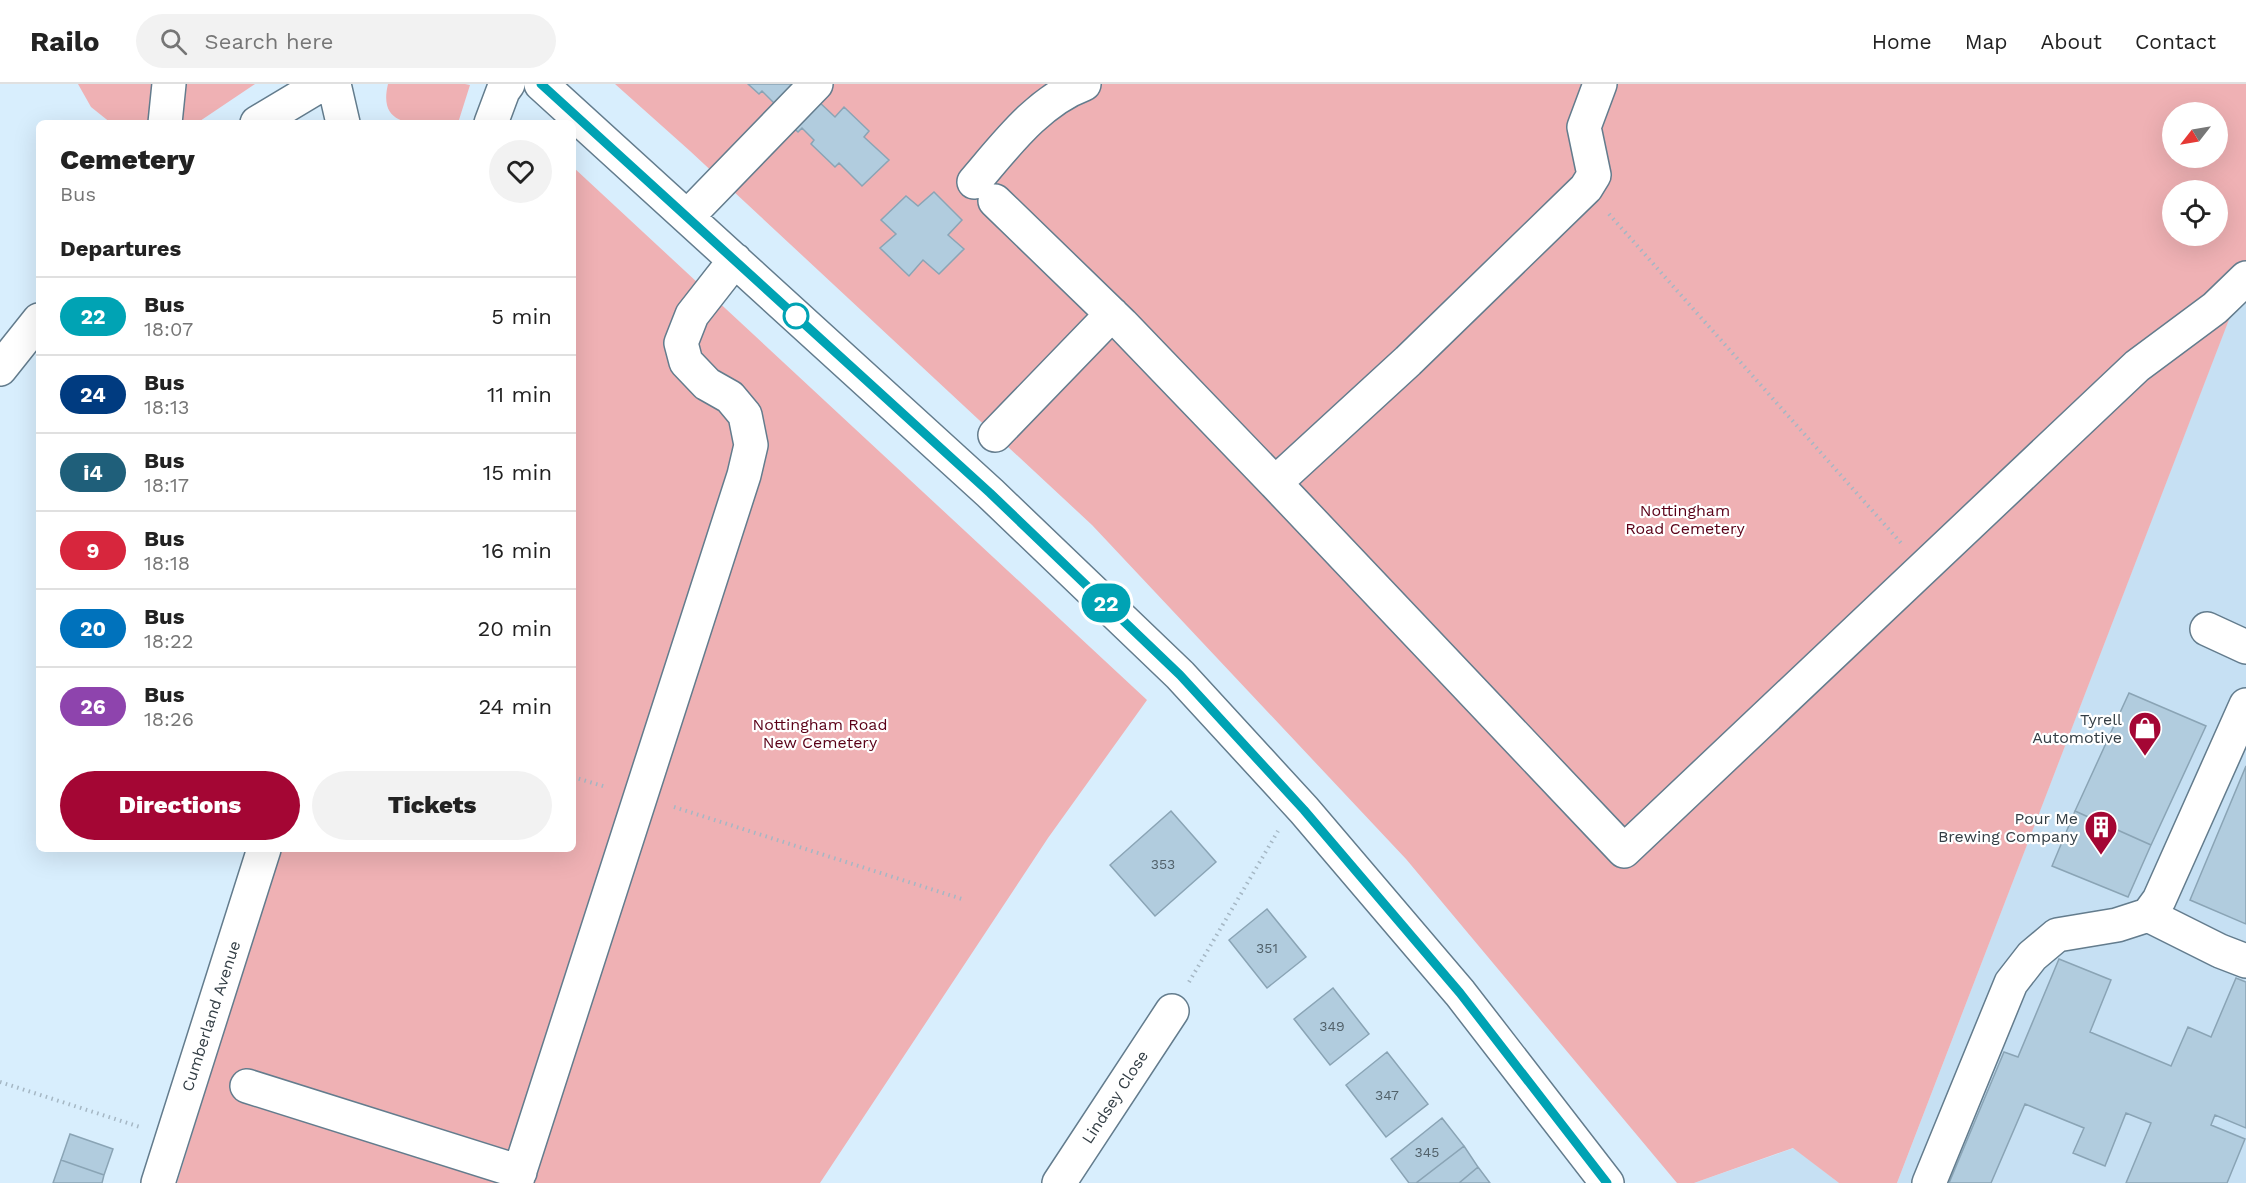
<!DOCTYPE html>
<html lang="en">
<head>
<meta charset="utf-8">
<style>
	:root { --surface:#fff; --page:#f2f2f2; --text:#222; --muted:#767676; --line:#e0e0e0; --accent:#a40634 }
	body { margin:0; font-family:"Work Sans",sans-serif; background:var(--page); color:var(--text); height:100vh; display:flex; flex-direction:column; font-size:22px; white-space:nowrap }
	* { box-sizing:border-box; margin:0 }
	p { font-size:20px; color:var(--muted) }
	.icon { flex:none; width:33px; height:33px; fill:none; stroke:currentColor; stroke-width:2; stroke-linecap:round; stroke-linejoin:round }
	.map { position:relative; flex:1; overflow:hidden }
	.sheet { position:absolute; left:36px; top:36px; width:540px; height:732px; display:flex; flex-direction:column; background:var(--surface); border-radius:9px; box-shadow:0 6px 24px #0002 }
	.sheet>* { flex:none }
	.badge { padding:0 12px; border-radius:20px; font-size:21px; line-height:39px }
	.needle { width:39px; rotate:239deg }
	.tools { position:absolute; left:2162px; top:18px; display:grid; gap:12px }
	.tools a { display:grid; place-items:center; width:66px; height:66px; border-radius:50%; background:var(--surface); box-shadow:0 6px 24px #0002; font-size:30px }
	.map>.badge { position:absolute; translate:-50% -50%; box-shadow:0 0 0 3px #fff }
	h2 { padding:0 24px; font-size:22px; line-height:54px }
	.round { display:grid; place-items:center; flex:none; width:63px; height:63px; border-radius:32px; background:var(--page) }
	.summary { display:flex; align-items:center; justify-content:space-between; height:102px; padding:0 24px }
	h1 { font-size:28px; font-weight:800; line-height:45px }
	.cta { display:flex; gap:12px; margin-top:auto; padding:12px 24px }
	.cta a { flex:1; height:69px; border-radius:36px; background:var(--accent); color:#fff; font-size:24px; font-weight:800; line-height:69px; text-align:center }
	.cta a+a { background:var(--page); color:var(--text) }
	ul { padding:0; list-style:none }
	li { display:flex; align-items:center; gap:18px; height:78px; padding:0 24px; border-top:2px solid var(--line) }
	li div { flex:1 }
	li b { display:block; font-size:22px }
	li em { font-style:normal }
	li .badge { min-width:66px; font-weight:700; text-align:center }
	header { display:flex; align-items:center; gap:36px; box-sizing:border-box; height:84px; padding:0 30px; background:var(--surface); border-bottom:2px solid var(--line) }
	header strong { font-size:28px }
	nav { display:flex; gap:33px; margin-inline-start:auto; font-size:21px }
	.search { width:420px; height:54px; background:var(--page); display:flex; align-items:center; gap:15px; box-sizing:border-box; padding:0 21px; border-radius:33px; color:var(--muted); font-size:22px }
	.map>svg:first-child { display:block }
	.built { fill:#c6e0f3 }
	.green { fill:#efb1b4; fill-rule:evenodd }
	.building { fill:#b1ccde; stroke:#8aa4b5; stroke-width:1.5 }
	.lines { fill:none; stroke-linecap:round; stroke-linejoin:round }
	.minor-casing { stroke:#637c8d; stroke-width:36 }
	.path { stroke:#a5b7c4; stroke-width:4; stroke-dasharray:1.5 4.5; stroke-linecap:butt }
	.minor { stroke:#fff; stroke-width:33 }
	.line-casing { stroke:#fff; stroke-width:14 }
	.line { stroke:#00a3b4; stroke-width:9 }
	.stop-dot { fill:#fff; stroke:#00a3b4; stroke-width:3 }
	.labels { text-anchor:middle; dominant-baseline:central; stroke-width:4.5; stroke-linejoin:round; paint-order:stroke }
	.number-label { font-size:14px; fill:#52626b }
	.park-label { font-size:16px; fill:#5a0017; stroke:#fff }
	.poi-label { font-size:16px; fill:#333e45; stroke:#fff; text-anchor:end }
	.street-label { font-size:16px; fill:#333e45; stroke:#fff }
</style>
</head>
<body>
<header>
<strong>Railo</strong>
<div class="search"><svg class="icon" aria-label="search" viewBox="0 0 24 24"><circle cx="10" cy="10" r="6"/><path d="M15 15l6 6"/></svg>Search here</div>
<nav><a>Home</a><a>Map</a><a>About</a><a>Contact</a></nav>
</header>
<div class="map">
<svg width="2246" height="1099" viewBox="0 0 2246 1099">
	<rect width="100%" height="100%" fill="#d8eefd"/>
	<path class="built" d="M2240,206L2246,209V1099H1897Z
		M1794,1064L1839,1099H1694Z"/>
	<path class="green" d="M78,0H255L197,39H111L91,23Z
		M388,0H465L470,1L458,39C426,39 376,49 388,0Z
		M615,0H2246V209L2240,207L1897,1099H1839L1793,1064L1694,1099H1677L1406,775L1092,441L690,67ZM2172,28H2217V74H2172ZM2172,106H2217V152H2172Z
		M573,83L1147,616L1048,754L820,1099H177L280,765H573Z"/>
	<path class="building" d="M748,0H800L835,33L844,23L869,47L864,53L889,76L862,102L839,79L835,83L811,60L814,56L802,44L798,48L771,23L774,19L762,7L759,10Z
		M934,108L962,136L948,151L964,165L939,190L923,176L909,192L880,164L896,150L881,136L906,112L918,122Z
		M2129,609L2206,642L2151,761L2075,727Z
		M2246,682V840L2190,816Z
		M1171,727L1216,778L1155,832L1110,781Z
		M2075,727L2151,761L2128,813L2052,782Z
		M1267,825L1306,873L1267,904L1229,856Z
		M2059,875L2111,896L2090,948L2171,982L2188,943L2211,953L2236,894L2246,898V1044L2215,1031L2211,1041L2245,1055L2227,1099H2126L2151,1039L2126,1029L2105,1082L2073,1069L2084,1044L2025,1020L1991,1099H1949L2004,968L2018,973Z
		M1333,904L1369,950L1330,981L1294,935Z
		M1387,968L1428,1020L1386,1053L1346,1001Z
		M1442,1034L1464,1062L1416,1099H1409L1391,1075Z
		M70,1050L113,1065L104,1091L61,1076Z
		M1464,1062L1478,1083L1459,1099H1416Z
		M61,1076L104,1091L102,1099H53Z
		M1478,1083L1490,1099H1459Z"/>
	<g class="lines">
		<g class="minor-casing">
			<path id="minor" d="M334,0L343,39
				M541,0L990,409L1180,591L1304,726L1460,909L1607,1099
				M165,39L169,0
				M257,39L322,0
				M491,39L503,7L508,0
				M974,98C1005,62 1038,17 1084,0
				M995,117L1122,240L1275,399L1408,277L1586,104L1594,91L1584,43L1600,0
				M687,133L816,0
				M0,285L39,236
				M995,351L1112,230
				M1275,399L1624,767L2137,282L2215,224L2246,194
				M2207,545L2246,563
				M2148,831L2220,867L2246,877
				M247,1002L520,1088
				M158,1099L264,765
				M516,1099L744,391L751,361L745,331L730,313L707,300L686,278L681,259L692,231L735,176
				M1059,1099L1172,927
				M1929,1099L2011,899L2032,872L2057,851L2117,841L2148,831L2159,816L2246,621"/>
		</g>
		<path class="path" d="M1609,130L1901,459
			M573,693L606,703
			M674,723L962,815
			M1189,898L1278,747
			M0,998L140,1043"/>
		<use href="#minor" class="minor"/>
	</g>
	<g class="lines">
		<g class="line-casing">
			<path id="line" d="M541,0L990,409L1180,591L1304,726L1460,909L1607,1099"/>
		</g>
		<use href="#line" class="line"/>
	</g>
	<defs>
		<g id="shop-pin" transform="scale(1.725)"><path d="M0 17L-7.5 6A9.5 9.5 0 1 1 7.5 6Z" fill="#a40634" stroke="#fff"/><path d="M-5-2.5h2.3a2.7 3.5 0 0 1 5.4 0H5L5.5 6h-11ZM-1.5-2.5h3a1.5 2.3 0 0 0-3 0Z" fill="#fff"/></g>
		<g id="building-pin" transform="scale(1.725)"><path d="M0 17L-7.5 6A9.5 9.5 0 1 1 7.5 6Z" fill="#a40634" stroke="#fff"/><path d="M-4-6H4V6H1V3H-1V6H-4ZM-2.5-4.3h1.7v1.8h-1.7ZM.8-4.3h1.7v1.8H.8ZM-2.5-1h1.7V.8h-1.7ZM.8-1h1.7V.8H.8Z" fill="#fff"/></g>
	</defs>
	<g fill-rule="evenodd">
		<use href="#shop-pin" x="2145" y="644"/>
		<use href="#building-pin" x="2101" y="743"/>
	</g>
	<circle class="stop-dot" cx="796" cy="232" r="12"/>
	<g class="labels">
		<g class="number-label">
			<text x="1163" y="780">353</text>
			<text x="1267" y="864">351</text>
			<text x="1332" y="942">349</text>
			<text x="1387" y="1011">347</text>
			<text x="1427" y="1068">345</text>
		</g>
		<g class="park-label">
			<text x="1685" y="426">Nottingham<tspan x="1685" dy="18">Road Cemetery</tspan></text>
			<text x="820" y="640">Nottingham Road<tspan x="820" dy="18">New Cemetery</tspan></text>
		</g>
		<g class="poi-label">
			<text x="2122" y="635">Tyrell<tspan x="2122" dy="18">Automotive</tspan></text>
			<text x="2078" y="734">Pour Me<tspan x="2078" dy="18">Brewing Company</tspan></text>
		</g>
		<g class="street-label">
			<text transform="translate(211 932) rotate(-72)">Cumberland Avenue</text>
			<text transform="translate(1115 1013) rotate(-57)">Lindsey Close</text>
		</g>
	</g>
</svg>
<div class="tools">
<a><svg class="needle" viewBox="-14 -14 28 28"><path d="M0-13l5 13h-10z" fill="#e53935"/><path d="M0 13l5-13h-10z" fill="#767676"/></svg></a>
<a><svg class="icon" aria-label="locate" viewBox="0 0 24 24"><circle cx="12" cy="12" r="6"/><path d="M12 2v4M12 18v4M2 12h4M18 12h4"/></svg></a>
</div>
<b class="badge" style="left:1106px;top:519px;background:#00a3b4;color:#fff">22</b>
<section class="sheet">
<div class="summary"><div><h1>Cemetery</h1><p>Bus</p></div><a class="round"><svg class="icon" aria-label="heart" viewBox="0 0 24 24"><path d="M12 20l-8-8c-3-5 5-10 8-4 3-6 11-1 8 4z"/></svg></a></div>
<h2>Departures</h2>
<ul>
<li><span class="badge" style="background:#00a3b4;color:#fff">22</span><div><b>Bus</b><p>18:07</p></div><em>5 min</em></li>
<li><span class="badge" style="background:#003b80;color:#fff">24</span><div><b>Bus</b><p>18:13</p></div><em>11 min</em></li>
<li><span class="badge" style="background:#1f5f7a;color:#fff">i4</span><div><b>Bus</b><p>18:17</p></div><em>15 min</em></li>
<li><span class="badge" style="background:#d7263d;color:#fff">9</span><div><b>Bus</b><p>18:18</p></div><em>16 min</em></li>
<li><span class="badge" style="background:#0072bc;color:#fff">20</span><div><b>Bus</b><p>18:22</p></div><em>20 min</em></li>
<li><span class="badge" style="background:#8e44ad;color:#fff">26</span><div><b>Bus</b><p>18:26</p></div><em>24 min</em></li>
</ul>
<div class="cta"><a>Directions</a><a>Tickets</a></div>
</section>
</div>
</body>
</html>
